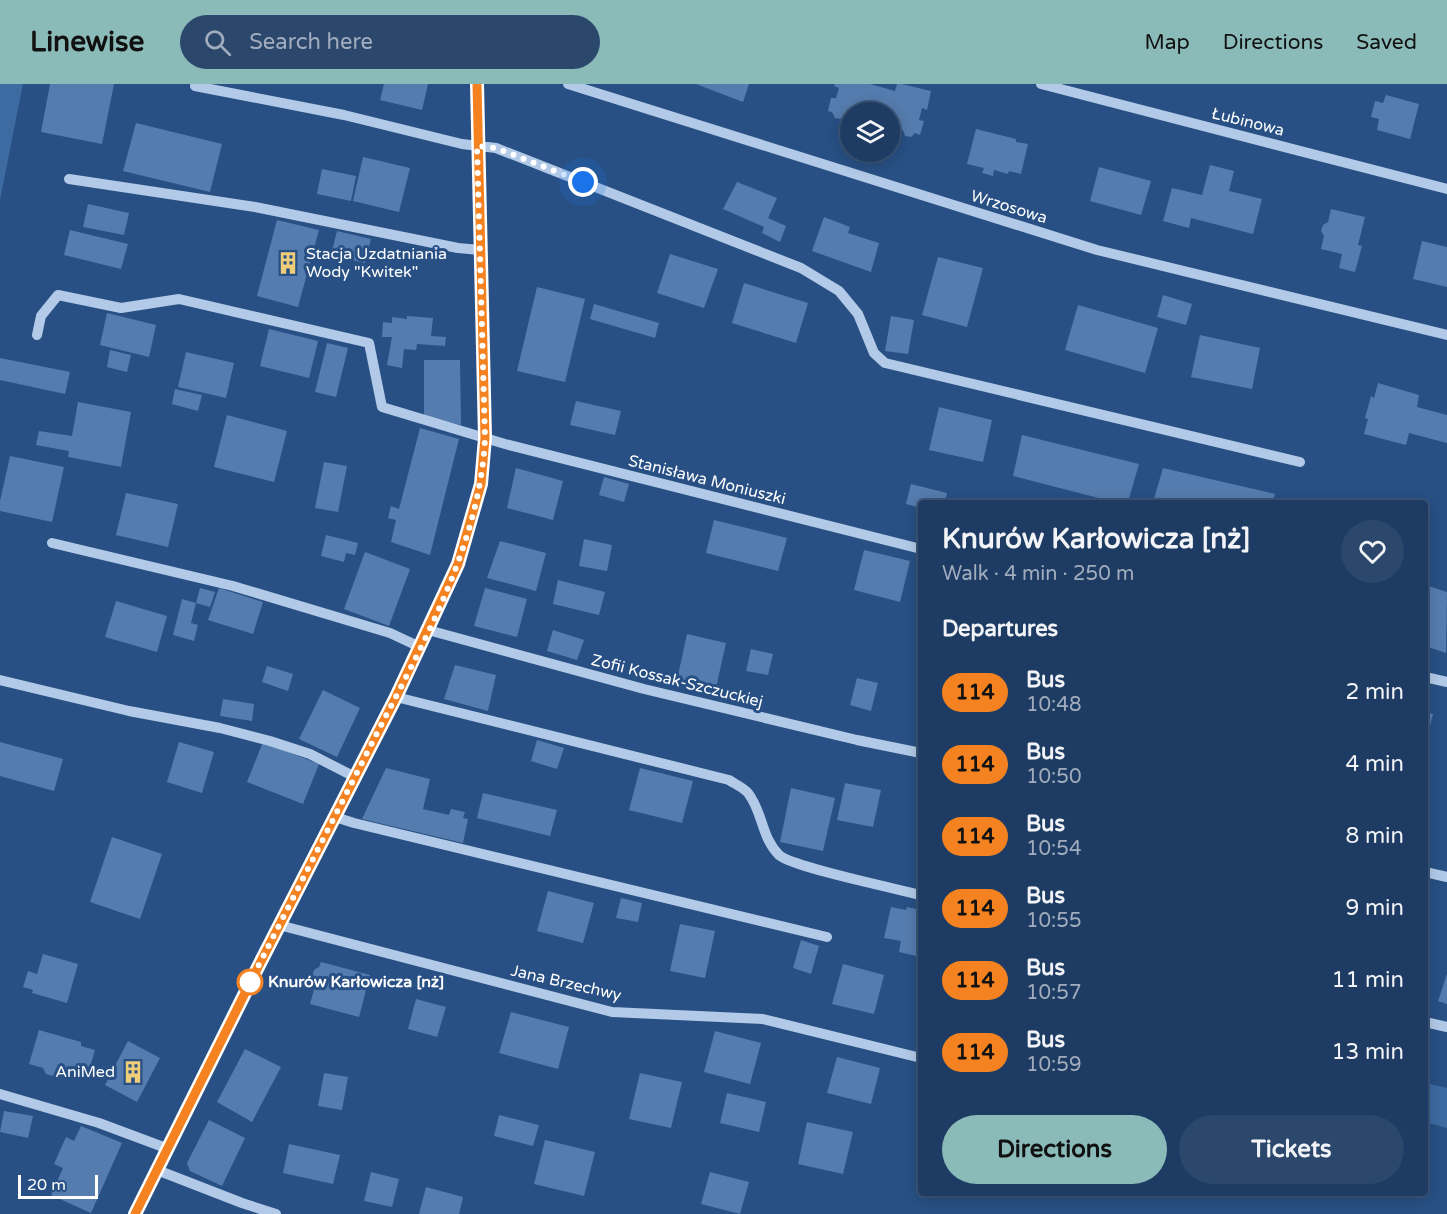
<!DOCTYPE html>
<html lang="en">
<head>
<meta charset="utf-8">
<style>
	:root { --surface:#1e3c63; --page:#2b476c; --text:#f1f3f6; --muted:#a1adbe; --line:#3c5678; --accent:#8bbbb9 }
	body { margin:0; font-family:"Varela Round",sans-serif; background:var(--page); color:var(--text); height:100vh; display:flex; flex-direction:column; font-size:22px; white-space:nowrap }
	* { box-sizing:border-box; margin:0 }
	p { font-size:20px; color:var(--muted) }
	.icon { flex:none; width:33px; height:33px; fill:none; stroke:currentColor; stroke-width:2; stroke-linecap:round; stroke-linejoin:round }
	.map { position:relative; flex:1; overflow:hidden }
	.side { position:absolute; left:918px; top:416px; width:510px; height:696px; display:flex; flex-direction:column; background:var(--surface); border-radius:6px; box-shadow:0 3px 15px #0003,0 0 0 2px var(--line) }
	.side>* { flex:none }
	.badge { padding:0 12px; border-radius:20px; font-size:21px; line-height:39px }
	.buttons { position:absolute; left:840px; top:18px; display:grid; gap:12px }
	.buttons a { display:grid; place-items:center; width:60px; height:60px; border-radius:50%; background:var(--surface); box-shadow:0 3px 15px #0003,0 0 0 2px var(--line); font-size:30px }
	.scale { position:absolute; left:18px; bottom:15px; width:80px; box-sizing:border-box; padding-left:6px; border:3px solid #fff; border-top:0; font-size:16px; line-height:21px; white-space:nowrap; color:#fff; -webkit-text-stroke:4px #285084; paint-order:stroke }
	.you { position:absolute; width:30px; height:30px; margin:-15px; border:4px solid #fff; border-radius:50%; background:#1a73e8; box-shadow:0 0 0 9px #1a73e833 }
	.map>.badge { position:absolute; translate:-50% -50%; box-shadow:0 0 0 3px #fff }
	h2 { padding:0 24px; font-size:22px; line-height:54px }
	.round { display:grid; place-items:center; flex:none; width:63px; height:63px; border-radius:32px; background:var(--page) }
	.overview { display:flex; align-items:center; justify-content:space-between; height:102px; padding:0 24px }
	h1 { font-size:28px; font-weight:800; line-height:45px }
	.cta { display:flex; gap:12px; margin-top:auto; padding:12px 24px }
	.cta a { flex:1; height:69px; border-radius:36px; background:var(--accent); color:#111; font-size:24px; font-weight:800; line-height:69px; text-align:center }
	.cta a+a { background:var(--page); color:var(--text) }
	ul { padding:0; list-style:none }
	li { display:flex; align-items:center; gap:18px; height:72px; padding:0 24px }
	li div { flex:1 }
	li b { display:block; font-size:22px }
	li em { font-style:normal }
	li .badge { min-width:66px; font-weight:700; text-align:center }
	header { display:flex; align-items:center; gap:36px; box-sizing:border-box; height:84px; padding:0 30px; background:var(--accent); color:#111 }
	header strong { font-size:28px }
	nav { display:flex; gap:33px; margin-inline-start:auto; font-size:21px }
	.search { width:420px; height:54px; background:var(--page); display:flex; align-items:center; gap:15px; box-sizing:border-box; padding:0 21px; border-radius:33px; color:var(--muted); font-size:22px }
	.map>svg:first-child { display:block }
	.green { fill:#3d6aa1 }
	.building { fill:#557cae }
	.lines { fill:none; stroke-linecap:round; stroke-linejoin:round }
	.minor { stroke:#b2cae7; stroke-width:10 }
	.line-casing { stroke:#fff; stroke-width:14 }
	.line { stroke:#f58220; stroke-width:9 }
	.walk { stroke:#fff; stroke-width:6; stroke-dasharray:0 10.8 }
	.stop-dot { fill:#fff; stroke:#f58220; stroke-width:3 }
	.labels { text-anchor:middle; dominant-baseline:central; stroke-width:6; stroke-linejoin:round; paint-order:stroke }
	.street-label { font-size:16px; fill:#fff; stroke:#285084 }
	.poi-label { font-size:16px; fill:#fff; stroke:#285084; text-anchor:start }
	.stop-label { font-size:16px; font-weight:bold; fill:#fff; stroke:#285084; text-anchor:start }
</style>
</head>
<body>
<header>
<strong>Linewise</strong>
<div class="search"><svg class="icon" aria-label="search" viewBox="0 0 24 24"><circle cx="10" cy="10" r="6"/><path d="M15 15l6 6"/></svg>Search here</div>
<nav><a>Map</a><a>Directions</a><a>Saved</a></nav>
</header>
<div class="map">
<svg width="1447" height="1130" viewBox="0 0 1447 1130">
	<rect width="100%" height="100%" fill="#285084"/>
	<path class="green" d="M0,0H23L0,116Z
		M1425,999L1447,1004V1044L1425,1038Z"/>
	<path class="building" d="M50,0H114L102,60L41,48Z
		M384,0H428L422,26L380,16Z
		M696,0H749L743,18Z
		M835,0H870L895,7L897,0H902L931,7L927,26L922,24L919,36L924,37L920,51L915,49L911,53L905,52L903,46L890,43V28H850V33L845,31L840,35L835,34L832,28L828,27L831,14H836L839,4L834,2Z
		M1386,11L1419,20L1410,55L1377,46L1379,35L1371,33L1375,17L1383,19Z
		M136,39L222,60L210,108L123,87Z
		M976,45L1016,55V58L1028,60L1021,90L1009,87L1008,90L994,86L993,92L982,89L984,84L967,80Z
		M363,73L410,84L399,128L353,117Z
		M1210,81L1234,87L1229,107L1262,115L1253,150L1191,134L1189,144L1163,137L1172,104L1202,111Z
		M1099,83L1151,97L1141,131L1090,117Z
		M322,85L356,92L351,117L317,110Z
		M737,98L777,114L768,134L786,142L780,158L762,149L764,143L723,125Z
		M88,120L129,129L124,151L83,143Z
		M1331,125L1365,133L1358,161L1362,162L1355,188L1339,184L1342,170L1321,165L1324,152L1321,147L1323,141L1328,138Z
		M824,133L850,143L848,149L879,159L871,188L812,167Z
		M277,136L319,146L298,223L257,212Z
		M70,146L128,160L121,185L64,171Z
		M337,147L371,155L365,179L331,171Z
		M1422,157L1447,163V203L1413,195Z
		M670,170L718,185L704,224L657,209Z
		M938,173L983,184L967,243L922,231Z
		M744,199L808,219L796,259L732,239Z
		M537,203L585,215L565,298L517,287Z
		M1163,211L1192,220L1186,241L1157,233Z
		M594,220L659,239L655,254L590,235Z
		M1078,221L1158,244L1145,289L1065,266Z
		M107,229L156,241L149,273L100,261Z
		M407,232L433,234L431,252L446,253L445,262L417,260L416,266L404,265L402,284L387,281L392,253H382L383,238L392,239V233L407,235Z
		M891,232L914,236L908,270L885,267Z
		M269,245L318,257L309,294L260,282Z
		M1200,251L1260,264L1252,305L1191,293Z
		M327,259L348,264L336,313L315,308Z
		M110,266L131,271L127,288L107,283Z
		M186,268L234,279L226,314L178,303Z
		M0,274L70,288L65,310L0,296Z
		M424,276H460L461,341L424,332Z
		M1378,299L1419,311L1417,323L1447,331V359L1409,349L1406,361L1364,350L1368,335L1365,334L1371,312L1374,314Z
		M175,305L202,311L198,327L172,320Z
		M576,317L621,327L615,351L570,341Z
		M78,318L131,328L121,383L68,373L69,367L36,361L39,347L72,352Z
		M939,323L992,336L983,378L929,366Z
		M227,331L287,347L274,398L214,383Z
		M420,344L459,355L430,471L391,458L396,436L388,434L391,422L399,425Z
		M1022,351L1139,380L1128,418H1114L1013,392Z
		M10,372L64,383L52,438L0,427V417Z
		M324,378L347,382L338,428L315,424Z
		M516,384L563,397L553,436L507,424Z
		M1163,384L1275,410L1273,418H1153Z
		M604,393L629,400L624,418L599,411Z
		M911,400L947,409L945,418H921V424L906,420Z
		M126,409L178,420L168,463L116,451Z
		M714,436L787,454L778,487L706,469Z
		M326,451L358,459L355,471L346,469L344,478L321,472Z
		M584,455L612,461L607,487L579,482Z
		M500,457L546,469L536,507L487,494Z
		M864,466L910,477L900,518L854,506Z
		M365,468L410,485L389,542L344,525Z
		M558,496L605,508L599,531L553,520Z
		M1425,501L1447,508L1446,569L1425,562Z
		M200,504L215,508L210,523L196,519Z
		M219,504L263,518L253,550L208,536Z
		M485,504L527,515L517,553L474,542Z
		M182,515L196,519L191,539L198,541L194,557L173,551Z
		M116,517L167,532L157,568L105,553Z
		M553,546L584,556L577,576L547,567Z
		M687,550L726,559L716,604L677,596Z
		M751,565L773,570L768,591L746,587Z
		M455,581L496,591L488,627L444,615Z
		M267,582L293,590L288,607L262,598Z
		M857,594L878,599L871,627L850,621Z
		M323,606L360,624L337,673L299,655Z
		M223,615L254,620L252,637L220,632Z
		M1425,628L1433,630L1426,658H1425Z
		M537,656L564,664L557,685L531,677Z
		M0,658L63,675L54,707L0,692Z
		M179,658L214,668L202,709L167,698Z
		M263,658L319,680L303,720L247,698Z
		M386,684L430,695L423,725L449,731L451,725L465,728L463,734L468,735L463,759L362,735Z
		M640,684L693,697L682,739L629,726Z
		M845,699L881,706L873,743L837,736Z
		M791,704L835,714L823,767L780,758Z
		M483,709L557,726L550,752L477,734Z
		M112,753L162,770L140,835L90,818Z
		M548,807L594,819L583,859L537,847Z
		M621,814L642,819L638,838L616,834Z
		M891,823L906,826L907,823L921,826V873L899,868L901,857L884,854Z
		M680,840L715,847L705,894L670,887Z
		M801,856L819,862L811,890L793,884Z
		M43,870L78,880L67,919L32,909L33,906L23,903L28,887L37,890Z
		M321,878L370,891L359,933L310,920L315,902L311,895L314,886L319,883Z
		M843,880L884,891L874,930L832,920Z
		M1447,890V920L1438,917Z
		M416,915L446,923L437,953L408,945Z
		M511,928L569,943L558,985L499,969Z
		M39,946L81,958V962L95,966L87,993L60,985L59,988L53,992L46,990L43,984L29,980Z
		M715,947L761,959L750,1000L704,988Z
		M128,957L160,974L137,1018L105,1001Z
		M245,965L281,983L252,1038L217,1018Z
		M837,973L880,984L871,1020L827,1009Z
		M324,989L348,993L342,1026L318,1022Z
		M640,989L682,998L671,1044L629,1035Z
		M727,1009L766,1018L759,1048L720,1039Z
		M4,1027L33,1032L28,1054L0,1048Z
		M499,1031L539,1041L533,1062L494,1052Z
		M209,1036L245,1054L222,1102L190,1087L187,1079Z
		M807,1038L853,1048L843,1090L798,1080Z
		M81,1042L122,1059L91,1129L51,1111L63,1084L54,1080L66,1053L74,1057Z
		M545,1056L595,1068L584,1112L534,1100Z
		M289,1060L340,1071L333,1100L283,1089Z
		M371,1088L399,1095L392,1123L364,1117Z
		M710,1088L749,1098L740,1130L701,1120Z
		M426,1103L463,1113L459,1130H419Z"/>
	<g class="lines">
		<path class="minor" d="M568,0L1097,166L1447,251
			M1041,0L1447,105
			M195,2L344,31L462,60L496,64L801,184L839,207L858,230L874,269L885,279L1300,378
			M69,95L255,123L458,164L480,166
			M37,251L41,232L58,211L121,224L179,215L369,259L382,323L505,360L921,465
			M52,459L233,502L390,549L420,563
			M428,546L644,605L857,656L921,669
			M1425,593L1447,598
			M0,596L129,627L220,644L270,657L310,670L355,693
			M396,613L729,696C735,700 744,704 748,709C763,728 761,753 779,771C792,783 897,805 921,811
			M335,733L354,739L827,853
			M1425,788L1447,793
			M279,841L612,928L763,935L921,974
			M1425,938L1447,943
			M0,1010L99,1039L166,1064
			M157,1086L242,1119L276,1130
			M135,1130L247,904L396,613L458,480L481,400L485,354L477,0"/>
	</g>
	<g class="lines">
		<g class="line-casing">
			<path id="line" d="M135,1130L255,889L396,613L458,480L481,400L485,354L477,0"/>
		</g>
		<use href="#line" class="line"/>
		<path class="walk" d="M250,898L247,904C289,822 331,740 373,657C421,563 480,462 485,354L477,62L496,64L583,98"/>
	</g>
	<defs>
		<g id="building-bare" transform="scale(1.8)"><path d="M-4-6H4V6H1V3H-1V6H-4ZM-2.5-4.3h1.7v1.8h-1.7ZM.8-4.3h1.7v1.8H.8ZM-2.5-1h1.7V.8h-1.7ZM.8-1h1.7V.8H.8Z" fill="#efcd79" stroke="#285084" stroke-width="2.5" paint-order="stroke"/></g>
	</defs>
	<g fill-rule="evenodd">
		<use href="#building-bare" x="288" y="179"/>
		<use href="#building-bare" x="133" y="988"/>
	</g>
	<circle class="stop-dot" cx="250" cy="898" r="12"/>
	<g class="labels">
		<g class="street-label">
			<text transform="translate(1248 38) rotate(14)">Łubinowa</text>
			<text transform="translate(1009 123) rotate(17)">Wrzosowa</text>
			<text transform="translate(707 396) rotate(14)">Stanisława Moniuszki</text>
			<text transform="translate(677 597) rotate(14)">Zofii Kossak-Szczuckiej</text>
			<text transform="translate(566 899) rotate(13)">Jana Brzechwy</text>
		</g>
		<g class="poi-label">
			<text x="306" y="170">Stacja Uzdatniania<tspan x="306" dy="18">Wody "Kwitek"</tspan></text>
			<text x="115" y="988" text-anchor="end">AniMed</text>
		</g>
		<g class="stop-label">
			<text x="268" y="898">Knurów Karłowicza [nż]</text>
		</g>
	</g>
</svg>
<div class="buttons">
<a><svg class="icon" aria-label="layers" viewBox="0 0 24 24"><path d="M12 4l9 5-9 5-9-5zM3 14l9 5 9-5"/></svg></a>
</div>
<div class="scale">20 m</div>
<div class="you" style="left:583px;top:98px"></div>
<section class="side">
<div class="overview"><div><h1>Knurów Karłowicza [nż]</h1><p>Walk · 4 min · 250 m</p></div><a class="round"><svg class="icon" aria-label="heart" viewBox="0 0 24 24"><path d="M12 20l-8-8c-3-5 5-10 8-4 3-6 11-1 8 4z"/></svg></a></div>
<h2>Departures</h2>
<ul>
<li><span class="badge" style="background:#f58220;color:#111">114</span><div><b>Bus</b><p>10:48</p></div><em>2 min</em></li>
<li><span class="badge" style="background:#f58220;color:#111">114</span><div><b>Bus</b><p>10:50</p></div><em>4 min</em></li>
<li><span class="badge" style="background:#f58220;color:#111">114</span><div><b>Bus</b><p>10:54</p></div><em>8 min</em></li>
<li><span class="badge" style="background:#f58220;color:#111">114</span><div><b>Bus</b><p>10:55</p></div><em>9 min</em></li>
<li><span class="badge" style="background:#f58220;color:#111">114</span><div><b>Bus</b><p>10:57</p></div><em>11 min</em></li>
<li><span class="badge" style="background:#f58220;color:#111">114</span><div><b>Bus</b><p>10:59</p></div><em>13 min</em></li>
</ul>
<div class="cta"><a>Directions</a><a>Tickets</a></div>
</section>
</div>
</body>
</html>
